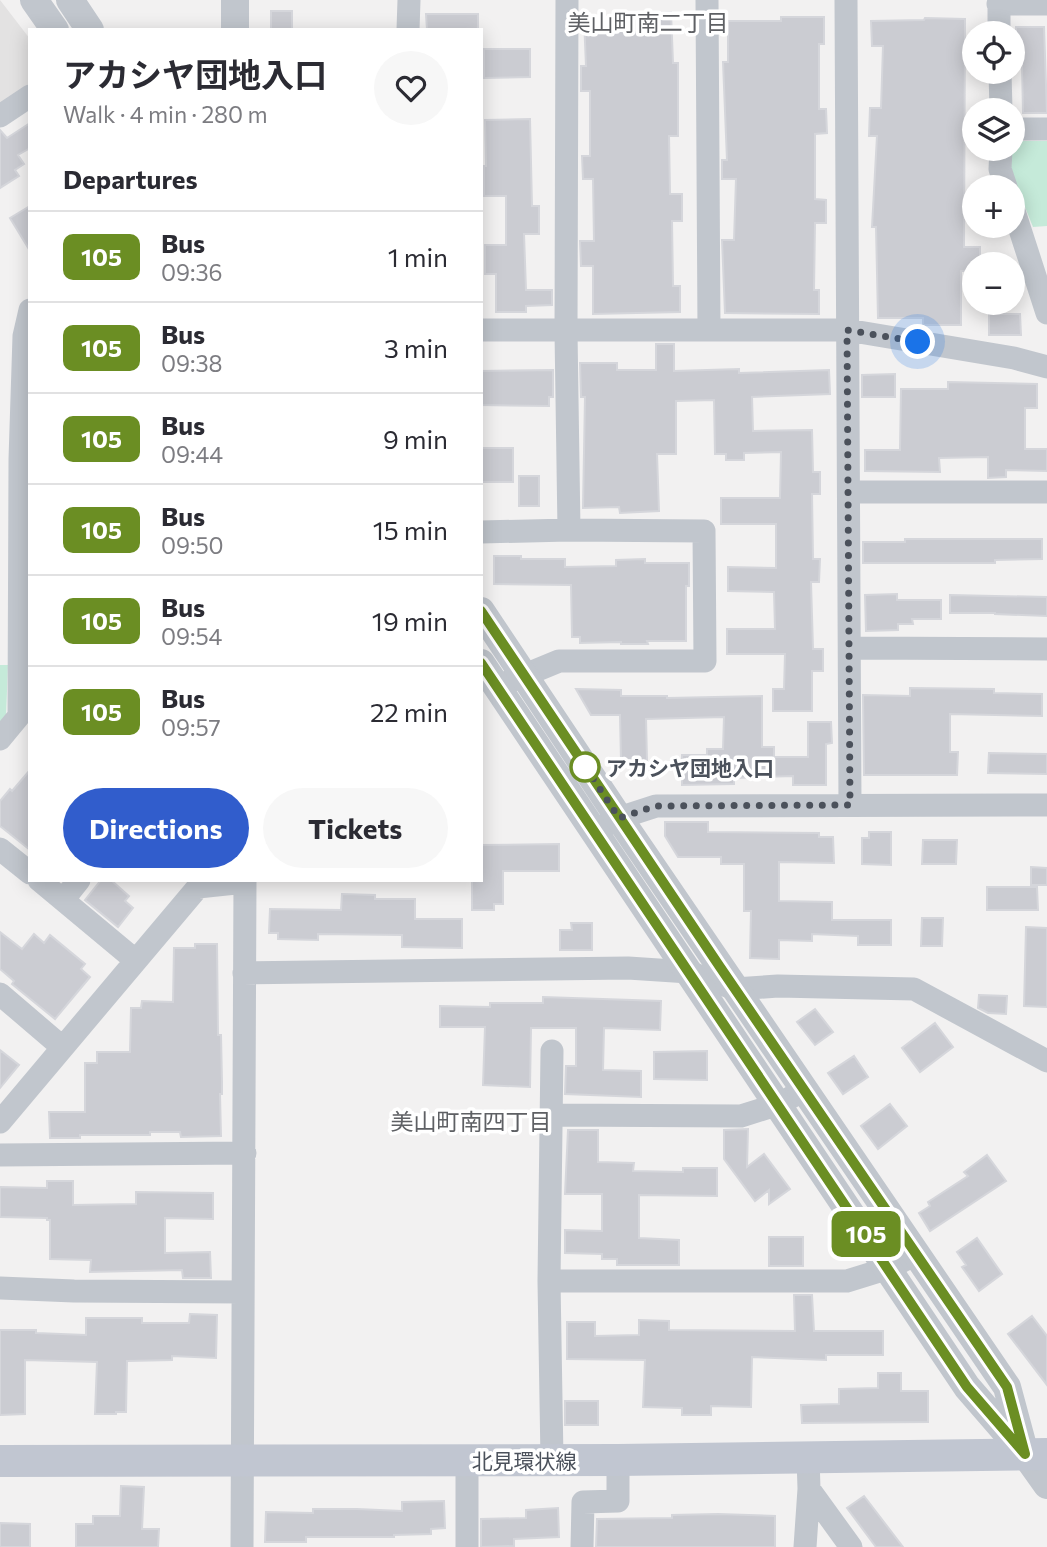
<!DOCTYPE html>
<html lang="en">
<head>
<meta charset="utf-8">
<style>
	:root { --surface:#fff; --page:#f7f7f7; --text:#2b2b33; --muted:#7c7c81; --line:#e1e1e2; --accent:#315dcc }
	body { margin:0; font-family:Commissioner,"Noto Sans JP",sans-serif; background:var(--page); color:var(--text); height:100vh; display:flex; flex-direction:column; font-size:26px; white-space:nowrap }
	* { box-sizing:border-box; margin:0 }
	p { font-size:23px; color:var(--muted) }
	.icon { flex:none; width:38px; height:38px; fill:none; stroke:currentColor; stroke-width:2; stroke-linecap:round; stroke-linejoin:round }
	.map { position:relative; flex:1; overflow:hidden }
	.drawer { position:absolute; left:28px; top:28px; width:455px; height:854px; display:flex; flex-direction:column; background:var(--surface); border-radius:0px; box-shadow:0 4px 18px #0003 }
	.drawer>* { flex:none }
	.badge { padding:0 14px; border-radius:10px; font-size:24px; line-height:46px }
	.fabs { position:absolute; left:962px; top:21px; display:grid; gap:14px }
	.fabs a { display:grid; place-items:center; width:63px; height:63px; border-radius:50%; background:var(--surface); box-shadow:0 4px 18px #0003; font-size:35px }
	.you { position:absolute; width:35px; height:35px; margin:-18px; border:5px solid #fff; border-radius:50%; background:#1a73e8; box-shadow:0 0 0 10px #1a73e833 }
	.map>.badge { position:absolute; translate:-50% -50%; box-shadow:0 0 0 4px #fff }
	h2 { padding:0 35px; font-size:26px; line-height:63px }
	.round { display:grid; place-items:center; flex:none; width:74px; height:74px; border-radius:37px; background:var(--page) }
	.head { display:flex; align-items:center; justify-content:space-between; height:119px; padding:0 35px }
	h1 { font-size:33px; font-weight:700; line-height:52px }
	.button { display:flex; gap:14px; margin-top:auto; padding:14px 35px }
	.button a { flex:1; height:80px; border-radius:42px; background:var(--accent); color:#fff; font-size:28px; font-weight:700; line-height:80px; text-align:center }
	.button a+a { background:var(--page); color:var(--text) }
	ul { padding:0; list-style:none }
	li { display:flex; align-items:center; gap:21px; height:91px; padding:0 35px; border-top:2px solid var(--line) }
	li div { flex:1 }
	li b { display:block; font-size:26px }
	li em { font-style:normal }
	li .badge { min-width:77px; font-weight:700; text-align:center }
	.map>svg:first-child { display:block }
	.education { fill:#e3e2e2 }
	.green { fill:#c5ead9 }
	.building { fill:#cbccd2; stroke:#d5d6db; stroke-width:2 }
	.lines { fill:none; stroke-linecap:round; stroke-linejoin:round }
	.minor { stroke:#c1c6cd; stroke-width:23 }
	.tertiary { stroke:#c1c6cd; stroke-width:28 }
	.secondary { stroke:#c1c6d1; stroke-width:32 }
	.line-casing { stroke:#fff; stroke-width:16 }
	.line { stroke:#6b8e23; stroke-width:10 }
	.walk { stroke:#4b515b; stroke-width:7; stroke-dasharray:0 12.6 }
	.stop-dot { fill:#fff; stroke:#6b8e23; stroke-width:3.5 }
	.labels { text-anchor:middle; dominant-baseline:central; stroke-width:7; stroke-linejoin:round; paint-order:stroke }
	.stop-label { font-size:21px; font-weight:bold; fill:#4b515b; stroke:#fff; text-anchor:start }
	.street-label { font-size:21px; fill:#4b515b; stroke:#fff }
	.neighbourhood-label { font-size:23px; fill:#5e6064; stroke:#fff }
</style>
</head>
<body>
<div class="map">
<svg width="1047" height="1547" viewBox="0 0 1047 1547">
	<rect width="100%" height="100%" fill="#f2f1f1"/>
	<path class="education" d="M0,0L30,39V84L0,104Z"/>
	<path class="green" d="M1013,141H1047V226L1033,227L1008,165L1009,149H1013Z
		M0,665H8L6,717L0,724Z"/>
	<path class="building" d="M271,11H292V30H271Z
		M671,12L673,63H678V136H669L670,194H682V221H672L673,286H680V312L593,314V266H581L580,241H594L593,179H583L582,156H590V91H581V66H586L584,18Z
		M426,14H478V30H427Z
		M781,17H824V44H819V109H826L827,133L815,134V199L826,200V223H815L814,290H819V314L725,313L722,240H734L736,179H722V160H727L723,62H728V21H781Z
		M925,18L965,19L964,247H980V264H975V271H961V325H923V318H878L876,227H872L877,136H869L870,108H881L883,46H872L871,21L924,20Z
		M1016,27H1044L1047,113H1023L1022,65H1016Z
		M484,49H530V77L484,78Z
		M530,119L532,206H539V234H524L526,290H552V305L526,306V312H496V274H485V245H506V196H484V166H486L485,120Z
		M30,123V148L18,155L24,164L15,170L19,176L0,188V130L7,138Z
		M30,206V251L10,218Z
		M989,314H1020L1021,335H989Z
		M656,344H674V371L739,369V373L829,370L830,394L752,397L753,431L812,430L813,472H820V494H812L813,559H820L819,582H811L813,649H823V671H812V711H773V689H784L785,654H727V629H775L774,592L728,591V567L776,568V524H721V498H780L781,452L744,453V460H726V454H715L714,400L676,401V454H657L659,511L620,513L619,507L583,508L585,397H581L580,363H617V370H656Z
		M553,370V397H549V406L481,405V371Z
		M895,374V397H862V375Z
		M948,382L1037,384V408H1025V449H1047V471L1006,470V477L988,478V457L939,458L940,472L865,471V450H900L901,389H948Z
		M481,448H513V482H481Z
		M519,476H539V506H519Z
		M905,539H1042V559L995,560V563H863V542H905Z
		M494,556H521V559H565V567L616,566V560L645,559V563H689V586H686V641H647L648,644H621V642L580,643V637H572L571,585L494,584Z
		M897,594V600H941V619H912L913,624H898V630L866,631L865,595Z
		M950,595L1047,597V616L995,614V613H950Z
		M910,688L994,689V693L1042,694V716L950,714V752H958L957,775H864L863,695L910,696Z
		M576,689L621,690V696H667V698L762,696V747H774V757H808V722H831L832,743L826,744V785H793V776L734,778V784L682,785V755H707V749H723L724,717L646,719L647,760H621L620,715H591Z
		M989,753L1047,754V774L988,773Z
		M30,770V850L0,826V801L10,789L12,791Z
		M665,822H708V832L819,833V837H833L834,863L779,862V901L832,902V920H891V945H858V936L812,934V941L779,940V959L750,958L751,911H744V864H721V857H678L665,836Z
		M869,832H891V865L862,864V838H869Z
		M923,840H957L956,864H922Z
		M559,844V871H503V904H494V910H472V880H481V845Z
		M1031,867L1047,868V885H1031Z
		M101,880H111L129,896L125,901L133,908L118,927L85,900Z
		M987,887H1037L1038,910H987Z
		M342,894L375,895V899H415V919H462V948L402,947V935L318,934V940L278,939V933H269L270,909L341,910Z
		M922,918H943L942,946H921Z
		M571,923H592V950H560V930H572Z
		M1026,927L1047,928V1007L1024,1006Z
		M0,932L22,949L34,934L44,943L50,935L85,964L81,969L90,977L55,1019L12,984L14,981L0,969Z
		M195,944H217L218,1035H221L222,1082V1094H220L221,1136L181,1137L180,1132H150V1135H80V1138H50L49,1112H85V1063H97V1052H130L131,1008H141L142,1001L173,1002L174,948H195Z
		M979,995L1007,996L1006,1014L988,1013L978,1008Z
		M543,997L661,1001L660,1030L604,1028L603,1070L641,1071V1097L565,1094L566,1066H576V1028H531L530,1087L483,1085L485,1027H440V1006L490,1007V1003H543Z
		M815,1009L833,1032L815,1045L797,1022Z
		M935,1023L953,1047L920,1072L902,1048Z
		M0,1050L19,1065L0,1088Z
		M707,1051V1080L654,1079V1052Z
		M854,1056L868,1077L843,1094L828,1073Z
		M890,1104L907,1126L878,1149L861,1126Z
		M748,1129L747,1167L764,1154L790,1189L769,1204V1190L755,1201L724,1159V1130Z
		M568,1130H598V1162L634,1163L633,1171L683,1172V1168H717V1196L639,1195V1238L679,1240V1265H617V1259H602V1254L565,1253V1230L602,1231V1194H565Z
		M987,1155L1006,1181L930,1231L919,1213L930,1206L928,1202L968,1176L964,1172Z
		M47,1181H73V1205L136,1204V1192L213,1193V1219L165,1218V1253L210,1252L211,1278H183L182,1270L90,1272L91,1260L50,1259V1220H47V1218L0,1217V1187L47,1188Z
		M769,1237H803V1266H769Z
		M977,1238L1002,1274L979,1291L962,1267L966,1265L957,1252Z
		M794,1295H812L814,1331H883V1355H826V1360L752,1357L751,1407L711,1406V1415H682V1408L643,1407L645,1360L567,1359V1322H595V1336L639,1335V1320L669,1321V1330L795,1331Z
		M190,1314L217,1315L216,1358L172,1356V1360L127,1361L126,1412H116V1414H95L97,1362L25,1360V1414L0,1415V1330H36V1333L86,1335V1318H142V1323H189Z
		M1032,1316L1047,1336V1385L1008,1334Z
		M878,1373H901V1391H928V1422L802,1423L801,1405L839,1404V1389L878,1388Z
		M565,1401H598V1425H565Z
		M121,1486L144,1487L142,1529H159L158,1547H76V1524H93V1516H120Z
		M864,1496L903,1547H876L847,1508Z
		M444,1501L445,1528L431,1529V1534L394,1535V1537H306V1542H265L266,1512L313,1513V1509H357L402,1511V1502Z
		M558,1508L559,1537L514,1539V1546L481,1547V1519L526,1518V1510Z
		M718,1514L775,1516V1547H596L597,1519L672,1518V1515Z
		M0,1523L30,1524V1547H0Z"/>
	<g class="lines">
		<path class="minor" d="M567,0L566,332L569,530
			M707,0L709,330
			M846,0L850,805
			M999,0V33
			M998,4H1047
			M408,30L409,0
			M1000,72L1001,110
			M0,116L30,96
			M1013,129H1047
			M1001,149L1000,169L1006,187
			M1013,208L1047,313
			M481,330H847L1014,358L1047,367
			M849,492H1047
			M481,532L569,530L704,531L705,661H559L508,682
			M850,648L1047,649
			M0,739L19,716L20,459L24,336L30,310
			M606,825L619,818L656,806L1047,805
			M0,849L30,873
			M39,880L135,960
			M63,900L79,880
			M244,973L628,968L689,972L735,989L778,986L914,989L1047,1061
			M0,994L62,1047
			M552,1115L741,1116L779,1104L804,1090
			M0,1122L198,887L245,882
			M0,1155L245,1153
			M549,1281H847L889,1268L916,1254
			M0,1288L74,1291L242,1292
			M467,1460V1547
			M552,1460L549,1281L552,1051
			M809,1489L851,1547
			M242,1547L245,880
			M582,1547L583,1502L618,1501V1460
			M805,1547L809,1489L808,1457"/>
		<path class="tertiary" d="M34,0L55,30
			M70,0L90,30
			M235,0V30
			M481,611L619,818L1007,1387L1025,1454
			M481,663L967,1387L1025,1454L1047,1485"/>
		<path class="secondary" d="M0,1461L618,1460L1047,1454"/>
	</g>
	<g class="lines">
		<g class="line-casing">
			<path id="line" d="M481,611L720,967L1007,1387L1025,1454L967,1387L481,663"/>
		</g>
		<use href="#line" class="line"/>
		<path class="walk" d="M585,767L579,757L619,818L656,806L850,805L847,330L918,342"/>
	</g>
	<circle class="stop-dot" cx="585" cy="767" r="14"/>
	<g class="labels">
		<g class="stop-label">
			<text x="606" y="767">アカシヤ団地入口</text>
		</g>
		<g class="street-label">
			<text x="524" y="1460">北見環状線</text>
		</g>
		<g class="neighbourhood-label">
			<text x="648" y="22">美山町南二丁目</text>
			<text x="471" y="1121">美山町南四丁目</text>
		</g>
	</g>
</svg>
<div class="fabs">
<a><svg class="icon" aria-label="locate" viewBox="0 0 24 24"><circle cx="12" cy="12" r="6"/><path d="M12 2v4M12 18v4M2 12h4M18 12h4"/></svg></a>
<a><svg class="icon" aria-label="layers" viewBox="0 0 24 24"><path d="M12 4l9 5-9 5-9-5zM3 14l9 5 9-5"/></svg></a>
<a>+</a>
<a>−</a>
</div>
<div class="you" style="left:918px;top:342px"></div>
<b class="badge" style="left:866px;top:1234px;background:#6b8e23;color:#fff">105</b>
<section class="drawer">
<div class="head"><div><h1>アカシヤ団地入口</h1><p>Walk · 4 min · 280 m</p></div><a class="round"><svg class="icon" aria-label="heart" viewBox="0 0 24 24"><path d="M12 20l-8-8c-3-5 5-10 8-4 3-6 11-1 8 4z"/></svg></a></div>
<h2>Departures</h2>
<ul>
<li><span class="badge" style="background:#6b8e23;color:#fff">105</span><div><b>Bus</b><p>09:36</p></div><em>1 min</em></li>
<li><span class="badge" style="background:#6b8e23;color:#fff">105</span><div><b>Bus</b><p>09:38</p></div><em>3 min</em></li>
<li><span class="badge" style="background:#6b8e23;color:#fff">105</span><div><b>Bus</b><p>09:44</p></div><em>9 min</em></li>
<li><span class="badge" style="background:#6b8e23;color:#fff">105</span><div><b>Bus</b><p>09:50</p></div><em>15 min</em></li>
<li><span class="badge" style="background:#6b8e23;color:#fff">105</span><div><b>Bus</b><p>09:54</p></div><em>19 min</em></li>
<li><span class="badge" style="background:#6b8e23;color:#fff">105</span><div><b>Bus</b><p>09:57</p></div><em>22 min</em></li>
</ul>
<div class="button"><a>Directions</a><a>Tickets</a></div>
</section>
</div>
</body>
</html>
